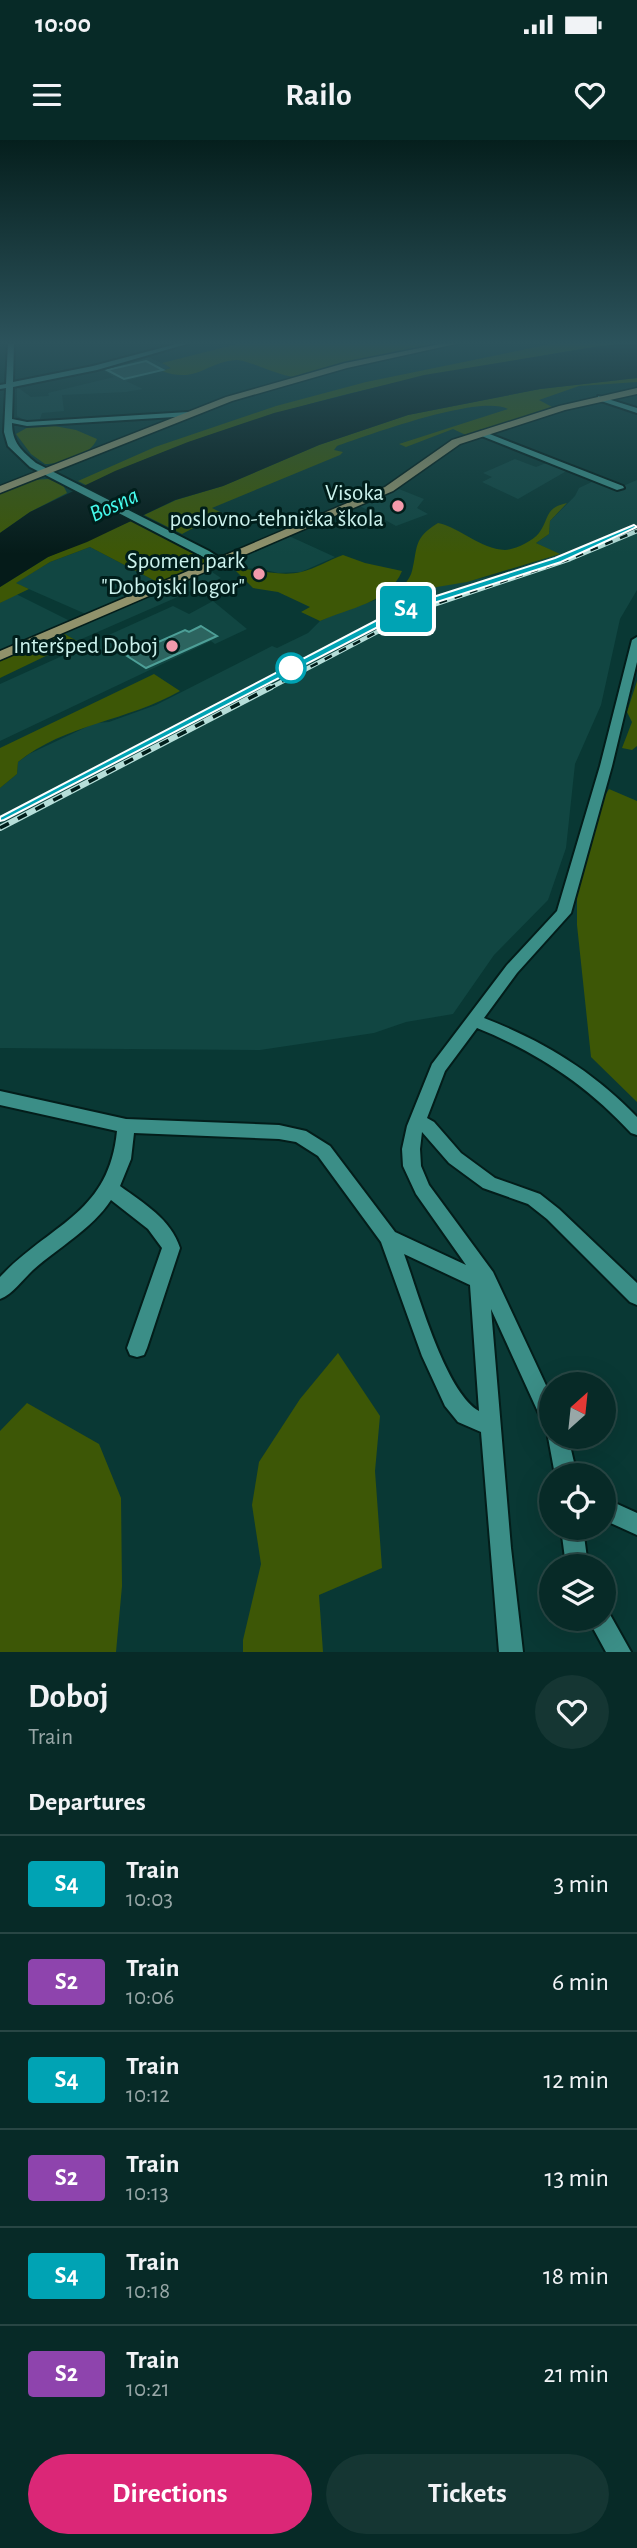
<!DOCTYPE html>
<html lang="en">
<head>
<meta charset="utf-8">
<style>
	:root { --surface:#072a27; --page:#153633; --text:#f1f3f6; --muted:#98a7a7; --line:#284644; --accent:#db2777 }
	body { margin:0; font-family:"Alegreya Sans",sans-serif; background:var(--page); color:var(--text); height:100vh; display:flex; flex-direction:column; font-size:26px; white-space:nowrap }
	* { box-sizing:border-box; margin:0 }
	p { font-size:23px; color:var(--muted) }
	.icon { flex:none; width:38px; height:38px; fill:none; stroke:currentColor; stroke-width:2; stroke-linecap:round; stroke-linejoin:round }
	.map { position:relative; height:1512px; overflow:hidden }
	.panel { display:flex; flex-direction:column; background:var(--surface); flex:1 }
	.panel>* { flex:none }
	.badge { padding:0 14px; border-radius:5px; font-size:24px; line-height:46px }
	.needle { width:46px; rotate:27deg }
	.tools { position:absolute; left:539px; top:1232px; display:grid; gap:14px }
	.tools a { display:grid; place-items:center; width:77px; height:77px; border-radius:50%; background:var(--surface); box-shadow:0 7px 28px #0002,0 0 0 2px var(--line); font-size:35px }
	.map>.badge { position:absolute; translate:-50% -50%; box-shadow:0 0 0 4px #fff }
	h2 { padding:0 28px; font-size:26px; line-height:63px }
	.round { display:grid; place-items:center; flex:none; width:74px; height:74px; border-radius:37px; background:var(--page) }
	.overview { display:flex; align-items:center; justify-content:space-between; height:119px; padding:0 28px }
	h1 { font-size:33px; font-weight:700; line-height:52px }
	.cta { display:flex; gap:14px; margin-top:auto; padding:14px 28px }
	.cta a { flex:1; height:80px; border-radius:42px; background:var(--accent); color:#fff; font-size:28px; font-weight:700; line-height:80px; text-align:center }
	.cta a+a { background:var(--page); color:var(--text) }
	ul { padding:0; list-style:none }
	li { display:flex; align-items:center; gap:21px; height:98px; padding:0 28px; border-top:2px solid var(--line) }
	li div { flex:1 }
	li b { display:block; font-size:26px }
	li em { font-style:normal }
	li .badge { min-width:77px; font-weight:700; text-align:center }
	.status { display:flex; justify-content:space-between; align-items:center; height:49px; padding:0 35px; background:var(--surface); direction:ltr }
	.status svg { height:19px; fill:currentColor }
	header { display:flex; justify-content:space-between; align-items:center; height:91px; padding:0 28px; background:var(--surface); font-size:32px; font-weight:700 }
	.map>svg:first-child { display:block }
	.built { fill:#114642 }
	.green { fill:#3d5706 }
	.water { fill:#051b19 }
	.building { fill:#2c645f; stroke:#4d9f97; stroke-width:2 }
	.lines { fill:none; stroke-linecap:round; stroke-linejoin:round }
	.minor-casing { stroke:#031d1a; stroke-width:4 }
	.major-casing { stroke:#031d1a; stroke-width:3 }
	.minor { fill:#3b8e87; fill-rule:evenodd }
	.major { fill:#91926b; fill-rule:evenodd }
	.rail-far1-casing { stroke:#b6ded9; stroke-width:4.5 }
	.rail-casing { stroke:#b6ded9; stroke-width:6 }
	.rail-far1 { stroke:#001e1b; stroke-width:2.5; stroke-dasharray:8; stroke-linecap:butt }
	.rail { stroke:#001e1b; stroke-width:3.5; stroke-dasharray:10; stroke-linecap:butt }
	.line { fill:#00a3b4; stroke:#fff; stroke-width:2 }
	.poi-dot { fill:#f39aab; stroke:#001e1b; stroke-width:2.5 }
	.stop-dot { fill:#fff; stroke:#00a3b4; stroke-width:3.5 }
	.labels { text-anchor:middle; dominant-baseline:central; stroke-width:6; stroke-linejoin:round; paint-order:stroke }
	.far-poi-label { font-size:23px; fill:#cbf2ed; stroke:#001e1b; text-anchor:end }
	.far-water-label { font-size:24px; font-style:italic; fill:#45faec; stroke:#001e1b }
</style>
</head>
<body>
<div class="status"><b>10:00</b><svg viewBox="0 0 49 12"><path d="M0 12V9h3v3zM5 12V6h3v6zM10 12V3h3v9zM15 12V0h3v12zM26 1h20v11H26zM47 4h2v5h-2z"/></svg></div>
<header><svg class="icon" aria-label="menu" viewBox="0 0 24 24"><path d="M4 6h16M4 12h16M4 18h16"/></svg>Railo<svg class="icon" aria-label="heart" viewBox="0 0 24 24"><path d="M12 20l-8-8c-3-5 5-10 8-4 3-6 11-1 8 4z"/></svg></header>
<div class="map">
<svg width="637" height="1512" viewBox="0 0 637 1512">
	<rect width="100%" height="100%" fill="#093834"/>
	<path class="built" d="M148,217L172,228L126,241L143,249L126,252L62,255L64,271L42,273L40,279L44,281H26L17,276V247L31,257L49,256L48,253L114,237L100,228Z
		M515,319L536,327L549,322L570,329L518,359L482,342L492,337L483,333Z
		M600,338L623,346L637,340V450L620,479L601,565L575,624L566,708L548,760L494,815L453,874L406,882L374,893L260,910L0,908V648L17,634L18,622L29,614L95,583L109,582L156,565L272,506L277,508L308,493L320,481L342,471L388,456L497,435L558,414L536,403L549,394L550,381L575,356L579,348Z
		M399,349L424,359L417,368L428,374L396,386L360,366Z
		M289,396L335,417L301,432L278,433L261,429L233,428L240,419Z
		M90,407L161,444L88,475L15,443L50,422Z
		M209,430L221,438L77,501L63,493Z
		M16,454L72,482L0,512V463Z
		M213,461L247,489L215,504L211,501L0,601V544L173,466L189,474Z"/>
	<path class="green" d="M241,203H441L294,237C277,235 248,220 236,220C206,222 197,244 162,231L171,228L162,223Z
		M556,203H634C594,205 554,214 513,221C365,244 223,282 86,345L78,341L155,307L276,266L366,242Z
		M637,238V242L579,246L539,260L554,268L468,296L453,289L406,307L399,304L508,269C479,254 369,295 337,306L334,310L343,312L340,315L212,368L222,373L182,394L144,375L176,360L223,346L319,305L408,275L540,249Z
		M44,284L76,290L97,299C90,316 63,324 45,324L31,314L16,294L30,286Z
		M48,339L63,345L67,353L30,372L0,393V353L34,340Z
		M567,363L550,381L549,394L536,403L560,414L467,442L395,454C401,448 410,440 412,431C418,407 413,398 438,383C461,388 480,409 505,410C514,410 533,401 539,393C550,378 544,368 567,363Z
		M131,381L206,420L205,423L161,444L90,407L50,422L16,443L29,449L0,463V447L48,417Z
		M343,415L365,423L402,431C389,463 349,468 320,481L301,472L310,467L278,452L253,448L233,428C254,429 281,437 301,432C315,429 329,420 343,415Z
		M63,493L77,501L0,538V521Z
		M154,534L180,551C128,581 65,584 18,622L17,634L0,648V608Z
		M637,541V606L632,610L622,608L632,582L627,572Z
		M609,649L637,661V962L591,917L577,785V757L584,719L601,662Z
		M338,1213L380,1276L375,1331L382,1428L319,1455L323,1512H243V1500L261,1424L252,1365L259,1322L300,1259Z
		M27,1263L99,1304L121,1358L122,1446L116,1512H0V1291Z"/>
	<path class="water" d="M637,203V238L540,249L408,275L319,305L223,346L175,360L87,402L48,417L0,447V393L30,372L115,331L188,302L274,273L424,235L601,206Z"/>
	<path class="building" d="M146,221L163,230L124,239L107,230Z
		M201,486L217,496L146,528L127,516L185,490L189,492Z"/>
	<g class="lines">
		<g class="minor-casing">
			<path id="minor" d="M8,203H14L13,242L93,226L180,203H190L97,230L13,247L12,279L27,282L188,272L192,274L191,276L27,286L12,283C12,303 22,311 36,323L209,411L223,420V424H217L30,327L8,306L4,292L6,248L0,249V245L6,244Z
				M598,256L637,268V273L598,260Z
				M482,291L623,346L624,348L617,350L479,295L478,293Z
				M637,497V522L612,626L571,773L517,833L484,878C543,901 593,931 637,977V995L631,993C587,945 537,912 477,888L445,931L427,978L434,982L461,1013L495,1038L540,1054L559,1069L637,1143V1165L630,1162L547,1079L528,1064L483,1048L449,1023L422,992L420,1009L421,1026L429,1045L493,1132L551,1256V1288L544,1285L491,1169L511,1408L523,1512H499L481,1292L458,1282L445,1266L422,1216L381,1102L318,1016L296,1002L279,999L134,993L131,1019L120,1046C143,1063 171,1079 180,1108L147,1208L144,1215L137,1217L130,1215L127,1208L162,1108L148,1089L111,1060C92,1089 59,1107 33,1130C23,1139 13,1154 0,1159V1137C51,1083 109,1074 117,991L0,965V951L126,979L279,985L306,991L330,1006L395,1092L466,1125L416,1054L403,1026L402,1009L407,986L432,924L507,825L557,771L600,626L632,500ZM404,1114L470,1145L479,1271C445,1252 418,1152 404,1114Z
				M551,1290V1297H568L577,1335H555L548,1297Z
				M604,1358L637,1373V1395L604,1380Z
				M561,1388H583L588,1426H566Z
				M604,1469L608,1471L631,1512H606L588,1479H604Z"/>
		</g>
		<g class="major-casing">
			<path id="major" d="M445,203H460L347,228L232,261L0,353V346L226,257L345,223Z
				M637,248V254L565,270L460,304L393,351L0,520V511L385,347L452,300L559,266Z"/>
		</g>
		<use href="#minor" class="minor"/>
		<use href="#major" class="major"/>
		<g class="rail-far1-casing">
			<path id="rail-far1" d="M268,549L421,469L570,419L637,391"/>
		</g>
		<g class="rail-casing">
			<path id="rail" d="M0,688L271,547"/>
		</g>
		<use href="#rail-far1" class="rail-far1"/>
		<use href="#rail" class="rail"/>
	</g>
	<linearGradient id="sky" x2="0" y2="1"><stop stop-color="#051f1d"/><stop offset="0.49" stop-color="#2c535c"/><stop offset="1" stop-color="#2c535c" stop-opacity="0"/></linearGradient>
	<rect width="637" height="414" fill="url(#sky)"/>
	<path class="line" d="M634,385L637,387L561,422L409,471L4,680L0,681V677L402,467L555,418Z"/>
	<g class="poi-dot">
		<circle cx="398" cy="366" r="7"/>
		<circle cx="259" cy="434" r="7"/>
		<circle cx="172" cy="506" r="7"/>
	</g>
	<circle class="stop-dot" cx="291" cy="528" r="14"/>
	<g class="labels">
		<g class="far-poi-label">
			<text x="384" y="353">Visoka<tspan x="384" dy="26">poslovno-tehnička škola</tspan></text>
			<text x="245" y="421">Spomen park<tspan x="245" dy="26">"Dobojski logor"</tspan></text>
			<text x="158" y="506">Interšped Doboj</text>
		</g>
		<g class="far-water-label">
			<text transform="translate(114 365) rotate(-25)">Bosna</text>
		</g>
	</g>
</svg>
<div class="tools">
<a><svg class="needle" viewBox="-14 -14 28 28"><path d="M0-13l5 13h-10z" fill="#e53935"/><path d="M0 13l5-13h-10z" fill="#98a7a7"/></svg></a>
<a><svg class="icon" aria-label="locate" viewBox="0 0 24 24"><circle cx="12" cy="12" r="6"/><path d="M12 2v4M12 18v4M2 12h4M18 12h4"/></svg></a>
<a><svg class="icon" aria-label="layers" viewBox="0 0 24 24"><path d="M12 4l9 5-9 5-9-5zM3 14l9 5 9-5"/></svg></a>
</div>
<b class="badge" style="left:406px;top:469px;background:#00a3b4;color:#fff">S4</b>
</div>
<section class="panel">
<div class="overview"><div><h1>Doboj</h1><p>Train</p></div><a class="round"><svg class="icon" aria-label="heart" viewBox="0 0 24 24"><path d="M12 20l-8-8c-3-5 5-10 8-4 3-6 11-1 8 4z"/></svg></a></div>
<h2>Departures</h2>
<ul>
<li><span class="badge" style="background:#00a3b4;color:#fff">S4</span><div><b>Train</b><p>10:03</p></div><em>3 min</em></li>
<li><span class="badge" style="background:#8e44ad;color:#fff">S2</span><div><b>Train</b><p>10:06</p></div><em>6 min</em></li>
<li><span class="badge" style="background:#00a3b4;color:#fff">S4</span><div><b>Train</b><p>10:12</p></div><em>12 min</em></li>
<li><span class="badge" style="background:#8e44ad;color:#fff">S2</span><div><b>Train</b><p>10:13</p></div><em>13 min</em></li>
<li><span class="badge" style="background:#00a3b4;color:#fff">S4</span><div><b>Train</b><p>10:18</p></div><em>18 min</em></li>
<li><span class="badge" style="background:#8e44ad;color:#fff">S2</span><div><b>Train</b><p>10:21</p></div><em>21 min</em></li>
</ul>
<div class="cta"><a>Directions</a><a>Tickets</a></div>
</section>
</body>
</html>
